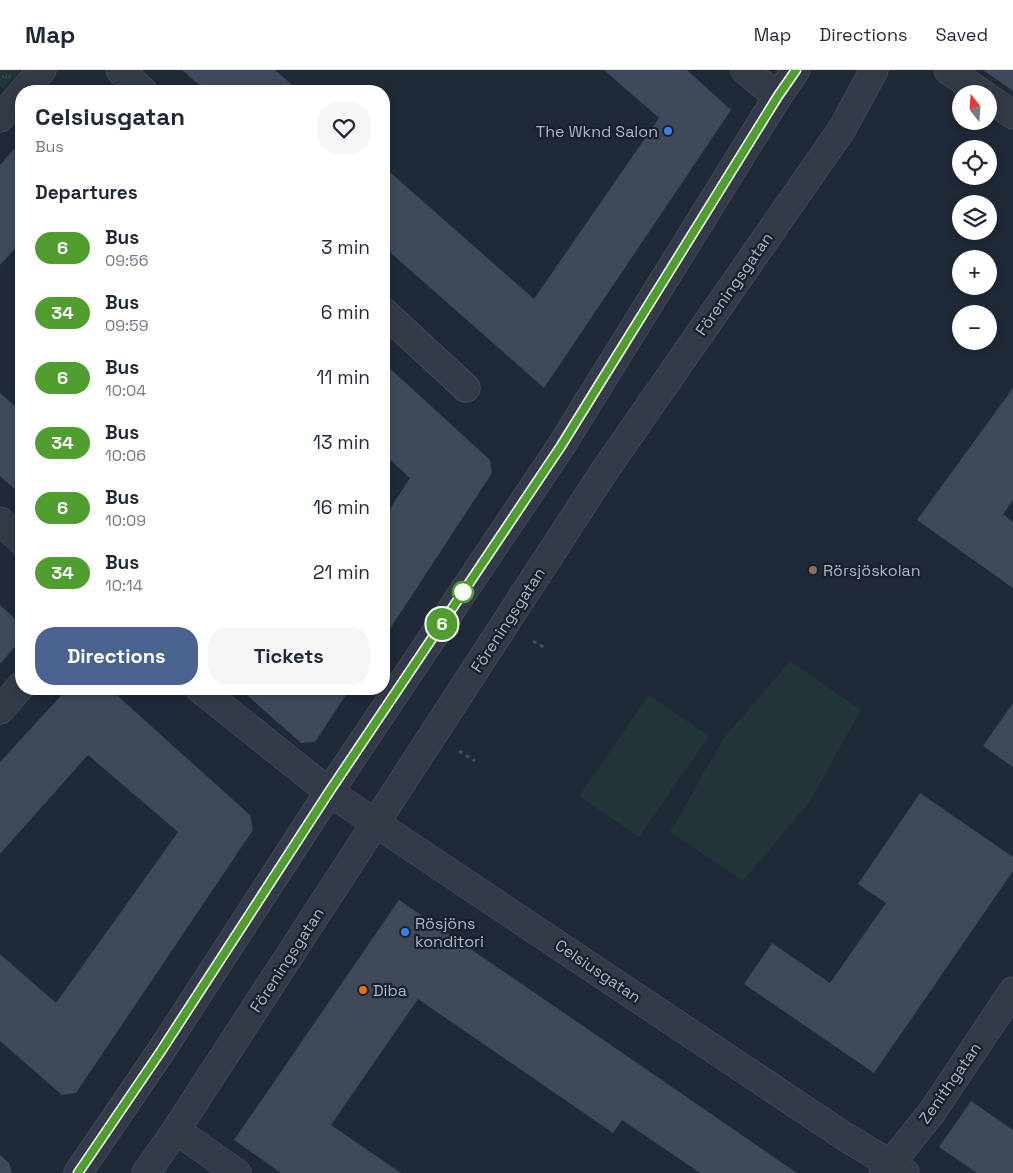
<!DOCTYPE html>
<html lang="en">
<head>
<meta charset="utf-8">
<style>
	:root { --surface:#fff; --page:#f6f6f7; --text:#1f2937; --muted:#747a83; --line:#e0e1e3; --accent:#4a638e }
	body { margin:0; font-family:"Space Grotesk",sans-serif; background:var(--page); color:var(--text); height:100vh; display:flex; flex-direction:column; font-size:19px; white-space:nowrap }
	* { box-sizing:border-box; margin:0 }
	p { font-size:16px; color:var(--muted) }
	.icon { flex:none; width:28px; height:28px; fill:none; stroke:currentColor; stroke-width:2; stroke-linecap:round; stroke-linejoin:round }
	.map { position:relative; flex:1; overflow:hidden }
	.side { position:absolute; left:15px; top:15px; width:375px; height:610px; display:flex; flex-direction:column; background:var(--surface); border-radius:20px; box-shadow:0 2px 8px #0003 }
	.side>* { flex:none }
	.badge { padding:0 10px; border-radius:16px; font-size:18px; line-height:32px }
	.needle { width:32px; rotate:343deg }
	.controls { position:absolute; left:952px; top:15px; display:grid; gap:10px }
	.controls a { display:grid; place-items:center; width:45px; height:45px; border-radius:50%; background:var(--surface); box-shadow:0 2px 8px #0003; font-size:25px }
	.map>.badge { position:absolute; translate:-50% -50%; box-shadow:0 0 0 2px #fff }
	h2 { padding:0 20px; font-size:19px; line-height:45px }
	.round { display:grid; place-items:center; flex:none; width:52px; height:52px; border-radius:20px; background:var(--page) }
	.head { display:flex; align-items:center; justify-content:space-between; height:85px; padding:0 20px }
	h1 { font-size:24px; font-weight:600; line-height:38px }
	.primary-button { display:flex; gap:10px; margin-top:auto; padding:10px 20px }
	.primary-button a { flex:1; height:58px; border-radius:20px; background:var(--accent); color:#fff; font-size:20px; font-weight:600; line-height:58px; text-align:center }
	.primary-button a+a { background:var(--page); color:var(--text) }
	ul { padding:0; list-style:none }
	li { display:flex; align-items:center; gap:15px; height:65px; padding:0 20px }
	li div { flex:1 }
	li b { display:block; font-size:19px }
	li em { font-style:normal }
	li .badge { min-width:55px; font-weight:700; text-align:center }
	header { display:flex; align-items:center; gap:30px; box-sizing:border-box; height:70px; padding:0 25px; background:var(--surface); border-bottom:1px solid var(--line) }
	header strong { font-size:24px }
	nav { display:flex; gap:28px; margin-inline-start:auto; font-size:18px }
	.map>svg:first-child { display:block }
	.grass { fill:url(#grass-tufts) }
	.garden { fill:#223538 }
	.building { fill:#3e495a }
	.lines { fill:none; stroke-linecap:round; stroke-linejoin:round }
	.minor-casing { stroke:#515966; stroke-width:29 }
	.tertiary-casing { stroke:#515966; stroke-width:29 }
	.path { stroke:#3f5256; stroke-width:3; stroke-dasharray:4 4; stroke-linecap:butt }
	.minor { stroke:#333b48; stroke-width:28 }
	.tertiary { stroke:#333b48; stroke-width:28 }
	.line-casing { stroke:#fff; stroke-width:11 }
	.line { stroke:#509e2f; stroke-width:8 }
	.shop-dot { fill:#3f7fe0; stroke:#19202c; stroke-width:2 }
	.education-dot { fill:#8d6e63; stroke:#19202c; stroke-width:2 }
	.stop-dot { fill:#fff; stroke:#509e2f; stroke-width:2.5 }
	.food-dot { fill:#e8710a; stroke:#19202c; stroke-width:2 }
	.labels { text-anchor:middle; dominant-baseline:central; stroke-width:4.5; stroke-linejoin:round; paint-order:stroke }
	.poi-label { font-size:16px; fill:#adb6c5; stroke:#19202c; text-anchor:start }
	.street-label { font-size:16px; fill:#adb6c5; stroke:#19202c }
</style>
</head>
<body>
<header>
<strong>Map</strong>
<nav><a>Map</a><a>Directions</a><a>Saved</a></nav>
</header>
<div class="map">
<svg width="1013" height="1103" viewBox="0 0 1013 1103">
	<defs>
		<pattern id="grass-tufts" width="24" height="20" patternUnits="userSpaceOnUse" patternTransform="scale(1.25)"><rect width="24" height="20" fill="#223538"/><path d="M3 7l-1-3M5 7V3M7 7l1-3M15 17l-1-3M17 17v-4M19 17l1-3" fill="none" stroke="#3f5053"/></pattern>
	</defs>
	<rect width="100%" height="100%" fill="#202937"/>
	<path class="grass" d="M0,0H20L3,19L0,16Z"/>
	<path class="garden" d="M790,591L861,640L810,731L743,811L670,762L723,669Z
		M649,625L709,666L639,767L579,726Z"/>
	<path class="building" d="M182,0H275L299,21H206Z
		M604,0H687L731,40L544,318L384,177V97L534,229L659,48Z
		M983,0H1013V21Z
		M21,71V172L0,195V95Z
		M384,293L490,390L492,403L384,568V448L410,408L384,384Z
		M1013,318V430L1003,444L1013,452V518L917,450Z
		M0,323L21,341V425L0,406Z
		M0,535L21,554V570L0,594Z
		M67,619H110L250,745L253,760L76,1023L62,1025L0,971V884L56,933L178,762L88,685L0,784V692Z
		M240,619H350L315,672L301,673Z
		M1013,633V697L983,676Z
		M920,723L1013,787V801L874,1003L744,914L772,873L830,913L886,833L858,814Z
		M399,830L608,973L797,1103H700L622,1050L613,1063L418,929L331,1055L401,1103H281L234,1070Z
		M971,1031L1013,1060V1103H977L939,1077Z
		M0,1085L9,1093L12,1103H0Z"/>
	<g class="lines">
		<g class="minor-casing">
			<path id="minor" d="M120,0L143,21
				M745,0L759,12L778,26
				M948,0L983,24
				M23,21L42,0
				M989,28L1013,45
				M0,48L21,24
				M384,242L466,318
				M0,451L21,470
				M200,619L329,722L844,1066L905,1103
				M0,640L21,616
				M176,1060L237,1103
				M883,1103L932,1042L1013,921"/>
		</g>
		<g class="tertiary-casing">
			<path id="tertiary" d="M78,1103L161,981L329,722L561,376L778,26L796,0
				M146,1103L176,1060L605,400L842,59L874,0"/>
		</g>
		<path class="path" d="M533,571L545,578
			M459,681L475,691"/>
		<use href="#minor" class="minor"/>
		<use href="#tertiary" class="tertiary"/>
	</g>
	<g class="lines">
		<g class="line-casing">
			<path id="line" d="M78,1103L161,981L329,722L561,376L778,26L796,0"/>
		</g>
		<use href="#line" class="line"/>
	</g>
	<g class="shop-dot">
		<circle cx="668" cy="61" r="5"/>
		<circle cx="405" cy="862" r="5"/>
	</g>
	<circle class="education-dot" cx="813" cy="500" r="5"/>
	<circle class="stop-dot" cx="463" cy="522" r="10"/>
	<circle class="food-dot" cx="363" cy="920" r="5"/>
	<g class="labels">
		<g class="poi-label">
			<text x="658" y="61" text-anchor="end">The Wknd Salon</text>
			<text x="823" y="500">Rörsjöskolan</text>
			<text x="415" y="853">Rösjöns<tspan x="415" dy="18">konditori</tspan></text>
			<text x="373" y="920">Diba</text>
		</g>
		<g class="street-label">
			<text transform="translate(734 214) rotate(-55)">Föreningsgatan</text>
			<text transform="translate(508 550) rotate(-57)">Föreningsgatan</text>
			<text transform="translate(287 890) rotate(-57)">Föreningsgatan</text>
			<text transform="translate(598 901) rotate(34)">Celsiusgatan</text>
			<text transform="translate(950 1013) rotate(-55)">Zenithgatan</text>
		</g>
	</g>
</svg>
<div class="controls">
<a><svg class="needle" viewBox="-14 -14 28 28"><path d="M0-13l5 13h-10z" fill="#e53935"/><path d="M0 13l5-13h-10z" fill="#747a83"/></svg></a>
<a><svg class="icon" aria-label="locate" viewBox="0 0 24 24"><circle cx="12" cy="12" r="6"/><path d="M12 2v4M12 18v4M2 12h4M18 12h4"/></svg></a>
<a><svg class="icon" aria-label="layers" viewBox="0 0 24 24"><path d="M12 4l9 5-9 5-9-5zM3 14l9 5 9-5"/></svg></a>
<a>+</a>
<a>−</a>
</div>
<b class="badge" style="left:442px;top:554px;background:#509e2f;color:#fff">6</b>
<section class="side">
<div class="head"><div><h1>Celsiusgatan</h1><p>Bus</p></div><a class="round"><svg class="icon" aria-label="heart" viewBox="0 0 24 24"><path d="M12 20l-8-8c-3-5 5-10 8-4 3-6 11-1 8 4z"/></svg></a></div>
<h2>Departures</h2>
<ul>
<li><span class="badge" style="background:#509e2f;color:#fff">6</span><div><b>Bus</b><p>09:56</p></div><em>3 min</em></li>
<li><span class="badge" style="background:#509e2f;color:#fff">34</span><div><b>Bus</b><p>09:59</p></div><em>6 min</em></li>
<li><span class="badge" style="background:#509e2f;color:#fff">6</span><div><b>Bus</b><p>10:04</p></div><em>11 min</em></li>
<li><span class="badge" style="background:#509e2f;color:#fff">34</span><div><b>Bus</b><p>10:06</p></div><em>13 min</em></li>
<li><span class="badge" style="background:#509e2f;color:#fff">6</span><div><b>Bus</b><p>10:09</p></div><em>16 min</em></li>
<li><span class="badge" style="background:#509e2f;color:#fff">34</span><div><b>Bus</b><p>10:14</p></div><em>21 min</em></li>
</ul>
<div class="primary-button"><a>Directions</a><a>Tickets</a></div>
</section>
</div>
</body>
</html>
